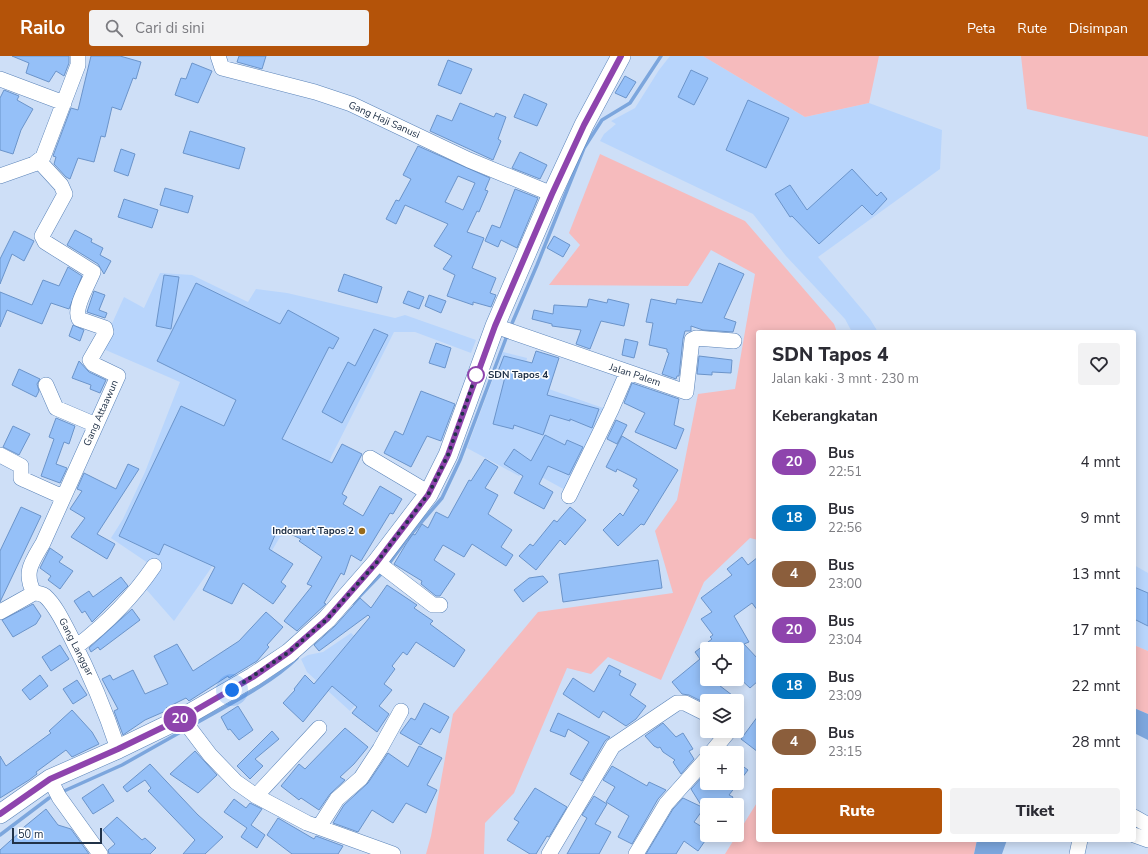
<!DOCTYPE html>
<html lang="id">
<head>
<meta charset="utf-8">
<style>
	:root { --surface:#fff; --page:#f2f2f3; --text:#2b2b33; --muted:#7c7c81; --accent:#b45309 }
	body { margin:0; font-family:"Nunito Sans",sans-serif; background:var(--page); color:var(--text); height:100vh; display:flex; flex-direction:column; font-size:15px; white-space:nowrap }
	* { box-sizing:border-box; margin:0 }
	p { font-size:13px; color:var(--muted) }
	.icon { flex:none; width:22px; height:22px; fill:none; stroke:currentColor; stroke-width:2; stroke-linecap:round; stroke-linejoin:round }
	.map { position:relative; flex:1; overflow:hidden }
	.side { position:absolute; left:756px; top:274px; width:380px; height:512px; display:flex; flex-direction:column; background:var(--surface); border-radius:4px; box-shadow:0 2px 10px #0003 }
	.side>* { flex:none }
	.badge { padding:0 8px; border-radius:13px; font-size:14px; line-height:26px }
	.buttons { position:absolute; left:700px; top:586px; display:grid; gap:8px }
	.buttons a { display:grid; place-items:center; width:44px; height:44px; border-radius:4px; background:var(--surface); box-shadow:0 2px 10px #0003; font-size:20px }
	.scale { position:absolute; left:12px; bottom:10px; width:90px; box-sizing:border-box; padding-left:4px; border:2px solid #213248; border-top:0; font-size:11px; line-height:14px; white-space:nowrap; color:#213248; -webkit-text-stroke:3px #fff; paint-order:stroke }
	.you { position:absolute; width:20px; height:20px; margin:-10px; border:3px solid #fff; border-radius:50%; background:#1a73e8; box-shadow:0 0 0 6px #1a73e833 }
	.map>.badge { position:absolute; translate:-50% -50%; box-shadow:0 0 0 2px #fff }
	h2 { padding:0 16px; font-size:15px; line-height:36px }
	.round { display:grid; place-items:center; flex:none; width:42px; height:42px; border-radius:4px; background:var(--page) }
	.overview { display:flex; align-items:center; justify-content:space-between; height:68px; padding:0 16px }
	h1 { font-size:19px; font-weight:800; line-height:30px }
	.action { display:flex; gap:8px; margin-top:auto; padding:8px 16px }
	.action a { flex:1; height:46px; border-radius:4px; background:var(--accent); color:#fff; font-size:16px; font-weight:800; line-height:46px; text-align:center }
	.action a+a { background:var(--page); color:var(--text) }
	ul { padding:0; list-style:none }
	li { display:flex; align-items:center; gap:12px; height:56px; padding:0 16px }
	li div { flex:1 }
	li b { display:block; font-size:15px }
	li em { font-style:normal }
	li .badge { min-width:44px; font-weight:700; text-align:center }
	header { display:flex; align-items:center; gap:24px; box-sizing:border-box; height:56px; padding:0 20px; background:var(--accent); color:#fff }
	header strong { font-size:19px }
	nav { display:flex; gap:22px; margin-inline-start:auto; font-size:14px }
	.search { width:280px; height:36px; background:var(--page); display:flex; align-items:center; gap:10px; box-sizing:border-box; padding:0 14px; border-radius:4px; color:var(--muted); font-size:15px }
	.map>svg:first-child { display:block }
	.built { fill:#b8d5fc; fill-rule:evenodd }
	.green { fill:#f6bbbd }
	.water { fill:#7ca6dd }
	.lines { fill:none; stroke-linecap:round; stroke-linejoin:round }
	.stream { stroke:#7ca6dd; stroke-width:3.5 }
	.building { fill:#95c0f8; stroke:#6b94ca; fill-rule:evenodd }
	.minor-casing { stroke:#5a83b8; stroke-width:16 }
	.major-casing { stroke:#5a83b8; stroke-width:20 }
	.minor { stroke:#fff; stroke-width:15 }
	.major { stroke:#fff; stroke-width:19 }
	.line-casing { stroke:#fff; stroke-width:9 }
	.line { stroke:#8e44ad; stroke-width:6 }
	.walk { stroke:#213248; stroke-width:4; stroke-dasharray:0 7.2 }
	.stop-dot { fill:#fff; stroke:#8e44ad; stroke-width:2 }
	.poi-dot { fill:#986a1a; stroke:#fff; stroke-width:1.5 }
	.labels { text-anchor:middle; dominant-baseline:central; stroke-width:3; stroke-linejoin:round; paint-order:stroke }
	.street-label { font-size:10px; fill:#213248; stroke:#fff }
	.stop-label { font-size:10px; font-weight:bold; fill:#213248; stroke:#fff; text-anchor:start }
	.poi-label { font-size:10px; font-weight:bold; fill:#213248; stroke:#fff; text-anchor:end }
</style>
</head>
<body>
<header>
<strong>Railo</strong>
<div class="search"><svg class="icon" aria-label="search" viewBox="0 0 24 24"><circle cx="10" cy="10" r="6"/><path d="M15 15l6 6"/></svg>Cari di sini</div>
<nav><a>Peta</a><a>Rute</a><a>Disimpan</a></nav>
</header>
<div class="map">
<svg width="1148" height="798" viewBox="0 0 1148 798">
	<rect width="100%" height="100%" fill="#cedff7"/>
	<path class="built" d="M670,0H703L805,61L869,47L942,74L940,113L818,201L870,263L878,276H852L845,263L786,200L753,158L600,85L604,78L616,68L611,65L635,52L659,14Z
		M160,217L192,219L248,246L256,233L287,237L395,262L405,259L476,284L471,297L415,276H394L332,399L295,478L280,481L258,518L216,505L174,565L138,524L148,507L111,482L123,463L145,416L180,326L101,292L124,241L144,252Z
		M503,296L527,302L523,324L606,353L567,435L527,413L519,420L467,392ZM504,300L522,305L517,324L498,318Z
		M1134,509L1148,517V595L1134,589Z
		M351,577L376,599L380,621L350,655L307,616L301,603L308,599L323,596Z"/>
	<path class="green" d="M703,0H879L869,47L805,61Z
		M1021,0H1148V81L1027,53Z
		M600,98L745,165L834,268L837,276H758V484L750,482L704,526L661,624L608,601L591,618L567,612L514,737L485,767L484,798H426L431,780L453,658L538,556L673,537L655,475L677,444L698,338L735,333L755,218L711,194L688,230L549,229L580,189L569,177Z
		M1134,589L1148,595V658L1134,652Z
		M758,745V784H977L974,798H725Z"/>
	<path class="water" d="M1134,652L1148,658V684L1134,677Z
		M977,784H1007L1002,798H974Z"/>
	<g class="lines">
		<path class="stream" d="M510,272L537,209L584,92L602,64L630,47L661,0
			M388,509L407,483L442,442L460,404L508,277
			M353,547L383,516
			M191,670C224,651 271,628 297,602
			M64,735L122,709L186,673
			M0,779L49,742"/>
	</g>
	<path class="building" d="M12,0H69V7L64,20L56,15L49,26L26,17L29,7Z
		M91,0H120L141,6L136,23L133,22L121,54L112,51L105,81L101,80L94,106L78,102L70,123L66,121L54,108L56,101L53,100L71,52L78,54Z
		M239,0H266L262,13L237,6Z
		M448,4L472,13L461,38L438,29Z
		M192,7L212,15L198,47L175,39L181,22L186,23Z
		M691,14L708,22L694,49L678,41Z
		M625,20L636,26L626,42L615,37Z
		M4,34L19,40L17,44L33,53L21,74L13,98L0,94V42Z
		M524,38L547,48L537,70L514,61Z
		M748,44L789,62L766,112L726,94Z
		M460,47L494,61L496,57L506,61L498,83L501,85L493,104L430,75L437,59L452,65Z
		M190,75L245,92L239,113L183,97Z
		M418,90L490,122L485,134L488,135L479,156L477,155L467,176L484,182L472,212L496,222L490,237L496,239L491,251L473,246V249L447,240L455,219L443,213L452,200L434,190L448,168L405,149L396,168L386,163L396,144L399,145L411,123L403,119ZM458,120L475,127L463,154L445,146Z
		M121,93L135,98L128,120L114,115Z
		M520,96L547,109L540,123L512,112Z
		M852,113L877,140L881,136L887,143L872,159L862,149L819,188L792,160L790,161L775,138L790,129L807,154Z
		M165,132L193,140L188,157L160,149Z
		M515,133L538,142L517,192L501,184L498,191L485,185L492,169L500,172Z
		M124,143L158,154L152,172L118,161Z
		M75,174L92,183L91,186L103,192L100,199L111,205L104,218L98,208L67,189Z
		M14,175L34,185L24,205L12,198L0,228V203Z
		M554,180L570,189L563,201L547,192Z
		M719,207L744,218L724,262L736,266L733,276L703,274L691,270V275H685L683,283L679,320H677L676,323L662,318L669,297L667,296V293L649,289L653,267L646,266L651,243L676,248L677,243L702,247Z
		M68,211L82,220L69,253L51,247L42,268L7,254L0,271V236L32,249L43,224L59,230Z
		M344,218L382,231L377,247L338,235Z
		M164,219L179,221L171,273L156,270Z
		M196,227L280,268L288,254L339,282L333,293L329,291L282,383L332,407L342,388L362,398L342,438L347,441L343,448L363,460L380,430L402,443L393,458L390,457L361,505L351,499L344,519L341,517L324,547L326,548L297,575L284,565L312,530L307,528L322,501L299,485L301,483L278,472L269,493L293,508L281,526L286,530L273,548L243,527L232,548L203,534L215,511L164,488L159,499L119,480L181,350L224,370L236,344L157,305Z
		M94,235L105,239L99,254L107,257L105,262L87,256Z
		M408,235L424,241L419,253L403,247Z
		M429,239L446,245L441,257L425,250Z
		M589,243L607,247L608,243L629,248L624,270L601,265L590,293L576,288L581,274L552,270V268L532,263L534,254L553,258L554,249L587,251Z
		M73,269L84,274L80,285L69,280Z
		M374,273L388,279L342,367L322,356L348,306L355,310Z
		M625,283L638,286L634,302L622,299Z
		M436,287L451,292L445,312L429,307Z
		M536,295L559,302L547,339L599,353L592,372L570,363V365L550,359L543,379L514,369L513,373L493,368L505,321L497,318L504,300L532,307Z
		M699,300L732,304L731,317L712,316V319L697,318Z
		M79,305L89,316L106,324L100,337L90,333L91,329L72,322Z
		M19,313L40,323L37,328L39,335L36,341L12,329Z
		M632,327L679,343L674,369L684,373L676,393L635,376L645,357L624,347Z
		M421,335L455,348L441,385L427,380L411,411L384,397L395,375L403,379Z
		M56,362L75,370L69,388L64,386L56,408L67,412L60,427L41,420L54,383L49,381Z
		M616,364L627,369L617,388L607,383Z
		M13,370L30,378L19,399L3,391Z
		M545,379L565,389L567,384L583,391L569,419L548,410L539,428L553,436L544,453L514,437L523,420L504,408L514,393L531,405Z
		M622,380L678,414L644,469L641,468L618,490L603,474L620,457L623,460L639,434L633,430L637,423L617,413L616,416L606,411Z
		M485,403L498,411L485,432L498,439L488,458L512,474L501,491L513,499L506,510L472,488L464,501L443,489L434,504L455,518L440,540H436L421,528L422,525L394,508L406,488L413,478L415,479L422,468L428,472L436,456L448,462L469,424L471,425Z
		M128,408L139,413L97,478L115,488L107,503L71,481L85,462L70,453L82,435L77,433L84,417L116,433Z
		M21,451L41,460L0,546V495Z
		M570,451L586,464L565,489L560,484L536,514L519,500L530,488L533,490L554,464L557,466Z
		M50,492L63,501L59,506L73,515L60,533L48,524L51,520L40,512Z
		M742,501L748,509L758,501V555L752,547L734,560L749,586L744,588L758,603V625L750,632L737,620V593H707V623H711L732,639L727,645H707V648L689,639L682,638L672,626L700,603L695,596L712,583L710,581L713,579L701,563L712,556L701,542L732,519L727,513Z
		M658,504L662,532L563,546L559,518Z
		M543,520L548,526L523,546L514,534L529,522Z
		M121,521L128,530L92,566L85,555L82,557L74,545L89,535L93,541Z
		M387,529L417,549L414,552L433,565L430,568L465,594L454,611L416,586L407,599L403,596L392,610L395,613L384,628L392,634L379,650L389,658L377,676L352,657L357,651L332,630L303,666L283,647L295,634L294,633L305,619L314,628L370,561L368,559L319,595L314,589L335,570L360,542L371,552Z
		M1134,531L1148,537V570L1134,563Z
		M33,548L41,560L36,568L13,581L2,564Z
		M132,553L140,564L100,594L98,591L91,596L89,592Z
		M266,556L283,571L267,589L269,591L257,605L229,622L228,620L189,645L186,642L166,652L168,654L145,664L123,679L114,655L118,653L102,623L110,619L113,624L133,614L145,638L168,628L154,600L177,588L193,615L239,585Z
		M60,589L69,603L51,615L42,601Z
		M609,609L621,615L619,619L636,628L630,639L646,650L636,663L626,670L603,655L599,662L563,638L573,622L594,636Z
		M40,619L48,630L30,644L22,634Z
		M77,624L87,639L73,648L63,633Z
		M424,647L449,661L440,677L431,672L421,689L400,677L411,662L415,664Z
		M238,650L253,674L239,684L230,673L228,674L221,661Z
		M72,654L92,676L99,688L72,701L66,694L36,716L37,718L29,724L0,742V700L6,710L51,677L49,675Z
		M558,657L610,681L605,685L582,725L570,718L589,686L568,673L565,681L550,675Z
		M758,660V696L741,683Z
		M663,667L676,681L683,677L693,693L689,695L694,703L681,718L673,706L675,704L663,696L660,691L658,692L654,690L645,680Z
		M345,672L368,691L354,708L340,721L345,724L330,738L319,754L301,742L299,744L281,730L299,708L305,713Z
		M272,675L279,683L255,703L263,710L250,723L237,710Z
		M419,690L442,702L427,729L437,734L426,757L406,747L393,767L372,754L358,776L333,767L344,749L368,727L388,697L408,711Z
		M195,695L217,719L198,737L170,718Z
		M737,706L748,714L729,739L733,741L728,749H701L691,733L704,719L707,727H737Z
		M150,708L198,759L223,781L205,798H183L195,784L148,735L151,732L145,724L127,736L123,731Z
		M612,710L647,730L649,726L666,734L658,743L632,788L618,781L629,760L606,746L615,731L603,724Z
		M103,728L114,745L93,758L82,742Z
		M535,732L567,751L549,781L547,780L536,798H530L507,784L519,766L514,763Z
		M594,740L607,748L595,768L611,776L599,798H567L587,762L582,759Z
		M683,742L704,752L694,766L707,774V782L698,795L684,785L676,798H646L673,753Z
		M234,743L246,752L250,747L262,753L251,769L265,779L257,792L241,781L247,772L224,756Z
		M46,753L58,769L71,773L89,798H0V794L19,777L18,776Z
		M117,761L142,784L145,782L156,792L150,798H109L108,794L115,788L103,774Z
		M278,762L314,783L316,780L343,790L338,798H292L267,779Z"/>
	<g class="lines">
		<g class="minor-casing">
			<path id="minor" d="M218,0L222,12L315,36L351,48L469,104L552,138
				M0,23L64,47
				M0,120L34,108L43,101L78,9V0
				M495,270L686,336L692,284L696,282L734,285
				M46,329L56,352L96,369
				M0,399L21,410V422L25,424L63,441
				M370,402L429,437
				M569,440L611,354L627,317
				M377,506L433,549H440
				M34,537C23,516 32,506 43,487L118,320L93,308L90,304L106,276L105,272L79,263C73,252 89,227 93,216L45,186L42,180L65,138L61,129L39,105
				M0,556L34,537C38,537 41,537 45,540C56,550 63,566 70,579C89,616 105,653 118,693
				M76,591C106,568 133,541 154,510
				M182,662L210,699L236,726L256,740L307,767L393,798
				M711,697L729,675
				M50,723L59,741L100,798
				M256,740L319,672
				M1134,761L1148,769
				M319,771L337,743L361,722L380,693L401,655
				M1134,779L1148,784
				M549,798L613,690L677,647H685L707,658
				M636,798L666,748L707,702
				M1077,798L1080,784"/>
		</g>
		<g class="major-casing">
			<path id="major" d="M0,758L50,723L118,693L182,662L253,621L289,597L327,563L377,506L428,439L448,399L495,270L552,138L584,69L621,0"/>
		</g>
		<use href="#minor" class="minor"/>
		<use href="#major" class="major"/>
	</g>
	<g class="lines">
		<g class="line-casing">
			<path id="line" d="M0,758L50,723L118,693L182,662L253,621L289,596L327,563L377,506L428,439L448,399L495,270L552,138L584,69L621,0"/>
		</g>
		<use href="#line" class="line"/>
		<path class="walk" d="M232,634L289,596L327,563L377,506L429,437L448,399L476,319"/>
	</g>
	<circle class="stop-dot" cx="476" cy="319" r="8"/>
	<circle class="poi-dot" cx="362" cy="475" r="4"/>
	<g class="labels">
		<g class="street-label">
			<text transform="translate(384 64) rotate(24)">Gang Haji Sanusi</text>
			<text transform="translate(635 319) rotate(18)">Jalan Palem</text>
			<text transform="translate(101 357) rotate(-66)">Gang Attaawun</text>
			<text transform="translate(76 591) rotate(63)">Gang Langgar</text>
		</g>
		<g class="stop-label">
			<text x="488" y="319">SDN Tapos 4</text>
		</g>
		<g class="poi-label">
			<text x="354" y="475">Indomart Tapos 2</text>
		</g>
	</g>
</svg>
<div class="buttons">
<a><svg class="icon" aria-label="locate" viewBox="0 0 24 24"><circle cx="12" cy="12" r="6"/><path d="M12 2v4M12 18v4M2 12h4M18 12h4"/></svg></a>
<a><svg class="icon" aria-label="layers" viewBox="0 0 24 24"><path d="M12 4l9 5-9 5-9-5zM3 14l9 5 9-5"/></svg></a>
<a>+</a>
<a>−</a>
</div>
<div class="scale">50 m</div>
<div class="you" style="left:232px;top:634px"></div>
<b class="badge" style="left:180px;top:663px;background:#8e44ad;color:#fff">20</b>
<section class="side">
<div class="overview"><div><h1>SDN Tapos 4</h1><p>Jalan kaki · 3 mnt · 230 m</p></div><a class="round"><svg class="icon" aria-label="heart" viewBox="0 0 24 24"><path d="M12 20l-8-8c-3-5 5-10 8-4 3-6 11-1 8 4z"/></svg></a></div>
<h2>Keberangkatan</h2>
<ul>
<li><span class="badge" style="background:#8e44ad;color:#fff">20</span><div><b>Bus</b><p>22:51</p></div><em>4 mnt</em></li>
<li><span class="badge" style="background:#0072bc;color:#fff">18</span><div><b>Bus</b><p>22:56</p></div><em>9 mnt</em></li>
<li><span class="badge" style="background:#8b5e3c;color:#fff">4</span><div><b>Bus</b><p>23:00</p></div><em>13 mnt</em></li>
<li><span class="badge" style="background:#8e44ad;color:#fff">20</span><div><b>Bus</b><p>23:04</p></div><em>17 mnt</em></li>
<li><span class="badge" style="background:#0072bc;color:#fff">18</span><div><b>Bus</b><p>23:09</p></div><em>22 mnt</em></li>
<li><span class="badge" style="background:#8b5e3c;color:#fff">4</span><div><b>Bus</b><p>23:15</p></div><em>28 mnt</em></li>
</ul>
<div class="action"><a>Rute</a><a>Tiket</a></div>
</section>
</div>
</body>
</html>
